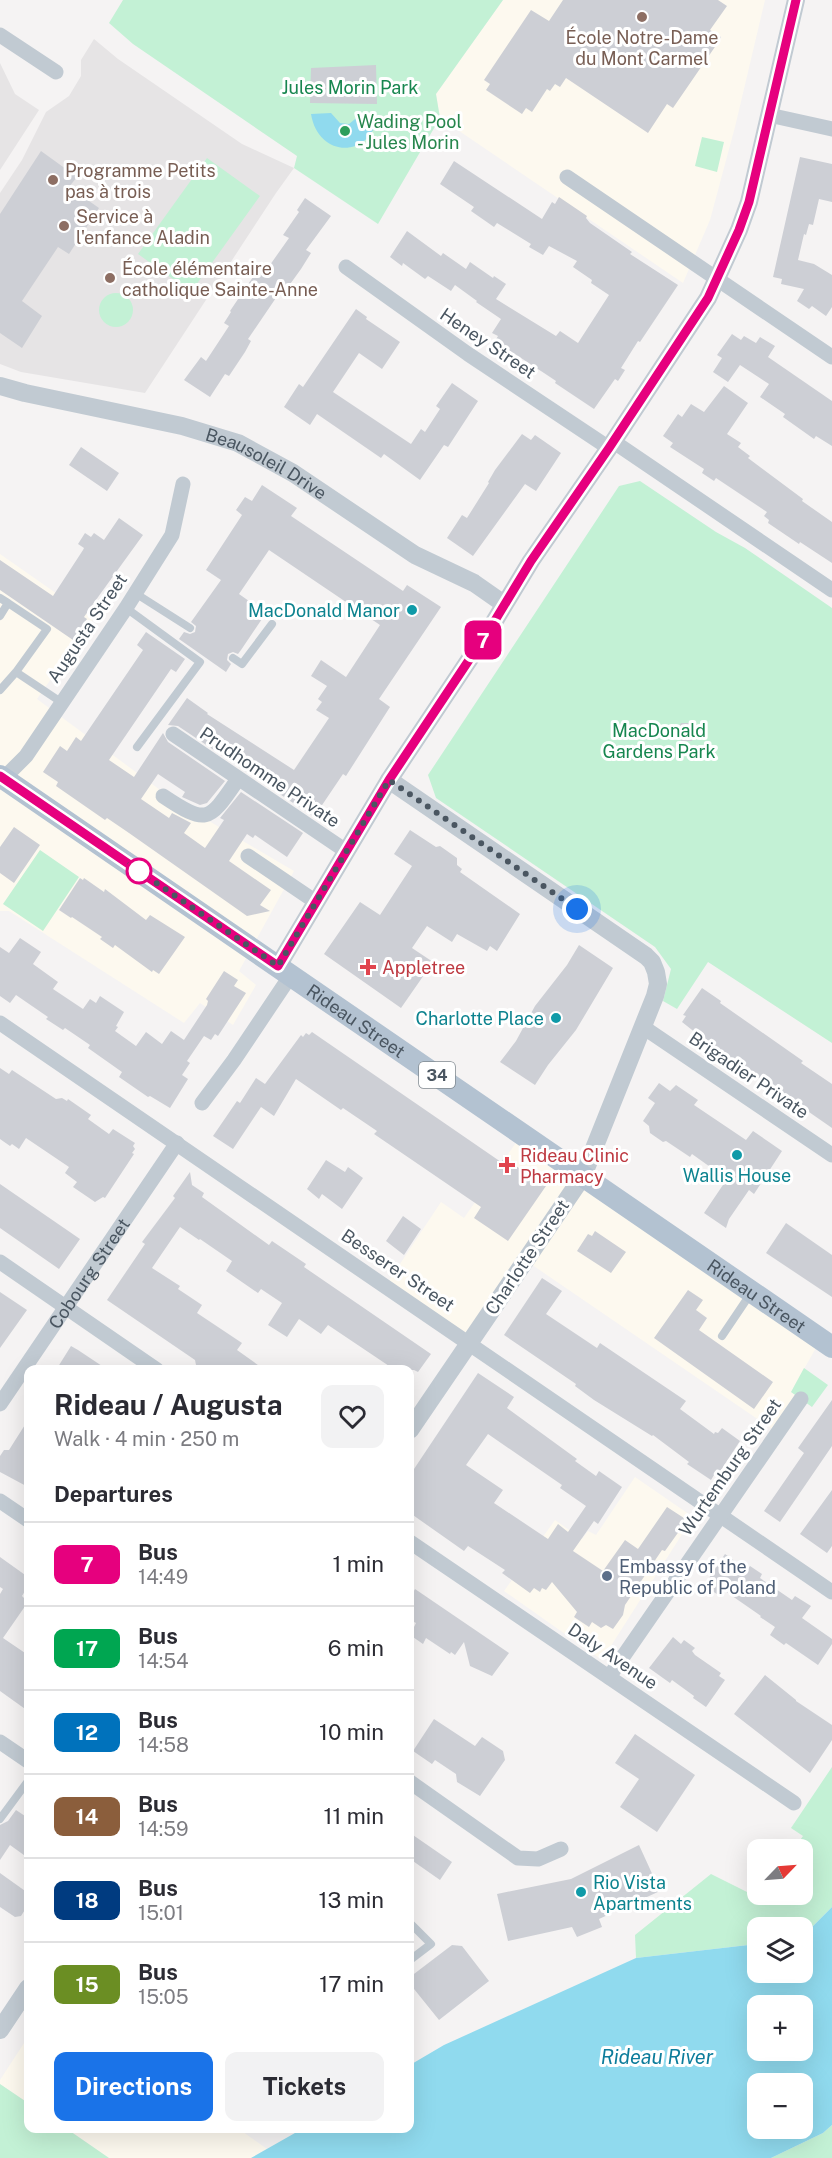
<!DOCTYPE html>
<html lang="en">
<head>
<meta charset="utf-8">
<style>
	:root { --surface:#fff; --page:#f2f2f3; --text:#2b2b33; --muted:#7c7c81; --line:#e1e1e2; --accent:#1a73e8 }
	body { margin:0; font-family:"Public Sans",sans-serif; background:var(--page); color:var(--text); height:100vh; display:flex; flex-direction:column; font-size:22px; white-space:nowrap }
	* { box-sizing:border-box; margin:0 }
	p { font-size:20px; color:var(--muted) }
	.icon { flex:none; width:33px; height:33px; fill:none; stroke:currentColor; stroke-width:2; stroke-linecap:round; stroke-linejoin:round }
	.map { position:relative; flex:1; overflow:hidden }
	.drawer { position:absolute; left:24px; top:1365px; width:390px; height:768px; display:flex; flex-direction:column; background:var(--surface); border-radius:12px; box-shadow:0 6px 24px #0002 }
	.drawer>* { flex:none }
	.badge { padding:0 12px; border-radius:9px; font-size:21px; line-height:39px }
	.needle { width:39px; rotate:65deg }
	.tools { position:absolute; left:747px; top:1839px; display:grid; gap:12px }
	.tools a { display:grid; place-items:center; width:66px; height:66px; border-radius:12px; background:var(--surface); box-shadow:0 6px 24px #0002; font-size:30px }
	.you { position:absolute; width:30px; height:30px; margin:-15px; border:4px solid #fff; border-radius:50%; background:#1a73e8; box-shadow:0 0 0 9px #1a73e833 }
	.map>.badge { position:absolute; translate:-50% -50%; box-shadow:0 0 0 3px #fff }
	h2 { padding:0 30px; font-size:22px; line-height:54px }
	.round { display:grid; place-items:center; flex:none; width:63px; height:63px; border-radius:12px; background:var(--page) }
	.overview { display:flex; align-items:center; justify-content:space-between; height:102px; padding:0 30px }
	h1 { font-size:28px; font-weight:700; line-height:45px }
	.cta { display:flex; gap:12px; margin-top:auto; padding:12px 30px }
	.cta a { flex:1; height:69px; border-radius:12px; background:var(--accent); color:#fff; font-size:24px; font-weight:700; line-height:69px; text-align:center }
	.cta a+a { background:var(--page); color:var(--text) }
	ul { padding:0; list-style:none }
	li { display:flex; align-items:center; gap:18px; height:84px; padding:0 30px; border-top:2px solid var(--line) }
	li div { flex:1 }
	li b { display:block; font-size:22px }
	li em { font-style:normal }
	li .badge { min-width:66px; font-weight:700; text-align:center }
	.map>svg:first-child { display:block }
	.commercial { fill:#fdf9ef }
	.education { fill:#e6e4e5 }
	.green { fill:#c3f1d5 }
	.water { fill:#90daee; fill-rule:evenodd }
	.building { fill:#cdcfd5; fill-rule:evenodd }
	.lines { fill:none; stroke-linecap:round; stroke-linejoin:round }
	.service { stroke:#c1cad2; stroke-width:8 }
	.minor { stroke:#c1cad2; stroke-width:15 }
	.tertiary { stroke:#c1cad2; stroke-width:18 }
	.primary { stroke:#b3c2d1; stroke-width:22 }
	.line-casing { stroke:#fff; stroke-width:14 }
	.line { stroke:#e6007e; stroke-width:9 }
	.walk { stroke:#4a5661; stroke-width:6; stroke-dasharray:0 10.8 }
	.education-dot { fill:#8d6e63; stroke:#fff; stroke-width:2 }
	.leisure-dot { fill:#2e9e5b; stroke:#fff; stroke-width:2 }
	.culture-dot { fill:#0f9aa8; stroke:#fff; stroke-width:2 }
	.stop-dot { fill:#fff; stroke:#e6007e; stroke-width:3 }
	.health-dot { fill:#e0444e; stroke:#fff; stroke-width:2 }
	.service-dot { fill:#5c6f8a; stroke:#fff; stroke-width:2 }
	.labels { text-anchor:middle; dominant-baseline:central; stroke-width:6; stroke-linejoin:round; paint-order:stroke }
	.shield { fill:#fff; stroke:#808990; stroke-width:1.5 }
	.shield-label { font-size:16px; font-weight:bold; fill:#4a5661 }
	.education-label { font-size:18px; fill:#785e54; stroke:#fff; text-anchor:start }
	.park-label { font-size:18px; fill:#17864f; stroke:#fff }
	.leisure-label { font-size:18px; fill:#27864d; stroke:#fff; text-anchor:start }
	.street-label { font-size:18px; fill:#4a5661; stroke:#fff }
	.culture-label { font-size:18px; fill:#0d838f; stroke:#fff; text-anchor:end }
	.health-label { font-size:18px; fill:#be3a42; stroke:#fff; text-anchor:start }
	.service-label { font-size:18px; fill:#4e5e75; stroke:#fff; text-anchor:start }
	.water-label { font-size:20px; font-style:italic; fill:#0c7c9b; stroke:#fff }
</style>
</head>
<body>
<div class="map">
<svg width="832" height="2158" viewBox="0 0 832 2158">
	<rect width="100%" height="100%" fill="#f5f3f3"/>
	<path class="commercial" d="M503,0H765L735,127L710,220L683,283L440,118L436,94Z
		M0,554L93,619L37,699L175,801L294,871L239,971L256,985L233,1025L200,1003L184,1023L9,911H0Z
		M522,1134L821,1339L791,1392L801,1399L778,1433L525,1260L469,1343L386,1285L441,1202L464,1218Z
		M635,1477L693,1517L602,1660L504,1591L555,1520L582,1539L588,1531L596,1535Z
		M28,2037V2103L0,2084V2080Z
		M67,2129H239L267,2149L251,2158H109Z"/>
	<path class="education" d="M94,39L118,59L242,144L294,168L276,193L145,393L21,372L0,364V193L22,160L46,112L69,96L81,76V60Z
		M0,63L15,94L39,110L0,170Z"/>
	<path class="green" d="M123,0H503L436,94L440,118L378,224L294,168L297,156L133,44L109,23Z
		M702,137L724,142L717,172L695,166Z
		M207,158L260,196L191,292L138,254Z
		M99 310a17 17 0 1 1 34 0a17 17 0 1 1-34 0Z
		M640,481L716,532L745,548L832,608V1043L708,962L677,1009L663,1001L671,969L655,947L436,798L428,775L619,486Z
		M40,850L79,877L43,931L3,904Z
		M804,1368L828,1385L812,1407L791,1392Z
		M832,1767V1907L803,1936L802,1928H758L757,1944L636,1958L635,1935L711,1874L761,1899L764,1895L802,1894V1850L794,1849L803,1836L791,1828Z
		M0,2084L28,2103V2128L67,2129L109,2158H0Z
		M832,2125V2158H771L823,2133Z"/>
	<path class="water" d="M331,113L340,123L349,124L360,115L378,117C368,160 318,157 311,114Z
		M832,1907V2125L823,2133L771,2158H251L302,2129L410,2128V2065L444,2045L636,1958L757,1944L758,1972H802L803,1936ZM758,2006H802V2050H758ZM758,2084H802V2128H758Z"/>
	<path class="building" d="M563,0H718L727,6L710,30L721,37L719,41L673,108L667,104L648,133L566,78L560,87L555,84L550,91L547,89L532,112L526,108L522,114L486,90L490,84L484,80L531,10L549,21Z
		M376,65L377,104L310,103L311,68Z
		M41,151L77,177L69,187L99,208L69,254L58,247L22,301L42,316L22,348L0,333V214Z
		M800,157L832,164V202L819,199L813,225L809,224L806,235L804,234L798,260L814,264L832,275V307L826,316L812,306L809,309L797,301L804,289L781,284L782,279L773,277Z
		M454,161L542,219L552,202L555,204L559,197L587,216L586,218L590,223L632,252L630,254L678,285L640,342L638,341L621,368L625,370L618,381L615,379L594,409L555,383L556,381L544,373L495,341L498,336L492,333L501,319L476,302L477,301L455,285L451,291L428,276L425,279L403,263L402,266L390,257L407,231L441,256L443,253L466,269L470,262L493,278L494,276L506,284L496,299L556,336L560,331L578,343L609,295L591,283L592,280L573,267L577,261L549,246L543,255L529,247L531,244L497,223L494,227L471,211L474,207L440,184Z
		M305,198L331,216L306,250L311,253L301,269L288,287L284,286L248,339L251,341L245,352L229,376L225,374L210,397L184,380L201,357L206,361L229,326L224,323L231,312L230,311L259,268L265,272L289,238L283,235L299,212L297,210Z
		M356,309L367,317L366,319L400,342L382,369L359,353L333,392L411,444L421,429L425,432L440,409L436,406L452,383L478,401L448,447L444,445L420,480L384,454L381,458L317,414L310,425L284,407L299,384L303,387Z
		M732,334L741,340L744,336L756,343L760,337L775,346L768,357L832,401V446L816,436L814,439L783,417L785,414L760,397L769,384L740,365L728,382L713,372L722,358L717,355Z
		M724,386L748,403L727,434L741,443L738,447L750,456L748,458L803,499L802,501L832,522V563L800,542L799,544L768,523L769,520L764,516L767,512L716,478L714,481L702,473L704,469L670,447L673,443L663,436L678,414L682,417L691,404L704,412Z
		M522,434L531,440L535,435L561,453L536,491L525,484L473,556L447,538L462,515L467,518L489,483L488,482L495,470Z
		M81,447L119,473L107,491L69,465Z
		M262,485L297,508L291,516L403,591L407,585L441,607L379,699L390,707L346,776L343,774L314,817L178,726L168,725L187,698L208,713L207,714L294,770L329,718L316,710L322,702L318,699L327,686L311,676L321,660L346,677L380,625L269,550L239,594L266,613L241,650L238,654L233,652L228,654L227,660L231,664L226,672L179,639L184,632L190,634L195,632L196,626L191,622L221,580L206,570L242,515L236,510L245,497L252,501Z
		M119,518L143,535L93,604L84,617L87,619L73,640L0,590V560L53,596L83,550L84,548L78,544L85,533L91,537L94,533L104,540Z
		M146,632L185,659L176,672L171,669L109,760L134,777L163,733L168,742L225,781L207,803L200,805L182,797L185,792L158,774L141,799L169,818L172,813L191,823L184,833L205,848L224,820L220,818L241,792L303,833L287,857L255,835L253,838L247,834L229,861L271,890L260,905L270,911L247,916L129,833L107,818L105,820L56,786L58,782L43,772L60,746L67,751L76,737L81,741L143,650L137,645Z
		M681,723H692L697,732L692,741H681L676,732Z
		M14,827L40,845L14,883L0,873V847Z
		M410,830L436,847L440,846L457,858V865L462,869L460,872L520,914L497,951L490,946L487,951L457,934L452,942L427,926L412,948L433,962L401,1008L324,954L360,902L380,915L412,866L394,854Z
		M80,878L83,880L84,878L104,892L105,889L146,920L150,915L185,937L159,974L153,970L152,972L115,945L113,948L100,939L102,937L72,917L71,918L59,910Z
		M20,938L41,952L33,964L58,982L53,989L83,1009L90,999L96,1003L100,996L124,1012L116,1026L118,1027L115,1031L136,1046L146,1032L162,1044L171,1031L184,1040L207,1005L208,1001L206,999L224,971L238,980L234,986L246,993L218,1036L215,1034L211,1040L204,1036L187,1061L190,1063L182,1075L188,1079L170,1108L150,1096L148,1097L119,1077L122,1072L88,1048L90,1045L65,1028L63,1030L46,1019L48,1017L16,995L10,1003L0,996V947L9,953Z
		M579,945L613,968L576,1030L548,1065L535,1085L500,1062L516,1041L535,1006L567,965Z
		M702,988L721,1001L720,1003L803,1061L801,1063L832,1084V1128L809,1112L808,1115L779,1095L781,1093L735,1062L733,1064L714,1051L716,1049L682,1022L686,1016L683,1015Z
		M312,1032L501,1162L504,1158L546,1186L508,1241L474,1218L481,1207L374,1134L377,1131L343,1108L341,1110L296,1079L274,1116L261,1107L233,1149L213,1136L237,1101L240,1103L256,1078L265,1084L301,1035L303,1037L306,1033L309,1035Z
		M0,1068L9,1074L12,1070L56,1099L62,1098L67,1101L68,1099L91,1115L88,1119L109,1134L113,1129L135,1143L133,1146L135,1149L132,1153L134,1154L105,1198L103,1197L95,1202L73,1187L77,1182L65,1173L69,1167L26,1138L19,1149L12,1144L10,1146L0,1139Z
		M659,1083L670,1091L676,1085L698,1100L694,1105L746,1140L753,1131L782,1151L754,1194L749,1190L729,1219L726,1228L704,1213L727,1179L692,1154L690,1157L666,1141L663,1142L650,1133L649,1126L643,1121L655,1103L648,1098Z
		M326,1160L345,1172L348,1167L363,1178L342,1209L322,1194L319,1199L307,1189Z
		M190,1172L192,1185L204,1193L202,1197L269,1245L272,1241L306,1264L304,1267L431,1354L418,1372L414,1370H395L328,1325L321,1334L299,1319L287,1337L268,1325L282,1303L261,1289L258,1293L226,1271L232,1261L200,1239L199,1240L180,1227L152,1268L180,1286L178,1289L202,1305L197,1313L242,1343L237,1350L265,1370H197L195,1360L107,1300L145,1244L142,1242L175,1198L173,1196Z
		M0,1184L80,1239L59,1269L0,1228Z
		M403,1216L421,1229L404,1255L386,1241Z
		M786,1223L832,1255V1297L766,1253Z
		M595,1231L626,1252L611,1273L577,1251L588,1234L592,1236Z
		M542,1278L562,1291L546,1314L597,1348L600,1343L686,1401L680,1409L714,1434L715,1432L718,1433L722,1428L740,1441L717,1476L714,1475L711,1480L687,1464L689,1462L653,1435L652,1436L594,1400L575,1386L576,1384L504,1335Z
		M688,1290L703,1300L696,1310L707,1318L699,1330L773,1382L754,1409L654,1338Z
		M0,1292L27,1310L0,1348Z
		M71,1346L78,1350L108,1370H56Z
		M478,1373L514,1397L507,1408L577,1459L575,1461L596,1476L599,1471L622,1487L598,1524L594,1521L573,1551L603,1571L625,1540L638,1549L667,1507L687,1520L665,1551L662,1550L625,1605L623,1615L613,1629L606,1625L601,1628L592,1622L589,1627L574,1617L577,1612L552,1582L546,1590L542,1588L540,1592L534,1588L530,1593L502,1573L505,1570L468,1546L464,1551L410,1513V1475ZM488,1434L562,1485L560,1488L586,1506L568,1532L558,1524L548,1539L494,1503L503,1490L466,1465Z
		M832,1400V1446L780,1522L764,1511L804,1453L798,1448Z
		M28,1420V1487L0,1472V1456L4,1450H9Z
		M832,1490V1546L827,1553L800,1534Z
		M725,1554L747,1570L750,1566L762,1574L760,1578L792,1600L795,1596L811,1606L802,1618L832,1639V1644L818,1665L786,1643L784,1645L770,1635L775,1627L760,1617L761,1616L725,1591L721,1597L711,1590L716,1582L709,1578Z
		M0,1557L28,1577V1586L22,1596L28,1602L3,1638L28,1655V1711L0,1691V1594L3,1589L0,1587Z
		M415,1589L509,1653L492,1676L470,1666L464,1642L455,1655L451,1652L450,1654L426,1638L423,1644L410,1635L416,1623L410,1620V1598Z
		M673,1637L681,1644L684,1640L695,1648L692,1651L695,1655L721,1673L719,1676L725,1680L706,1707L693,1698L694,1696L672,1680L670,1683L649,1668Z
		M765,1675L796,1700V1701L832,1725V1740L810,1773L734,1714Z
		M434,1719L475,1746L482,1737L503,1751L505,1760L480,1796L457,1782L456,1774L435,1760L432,1764L413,1751Z
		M635,1734L695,1775L657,1832L620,1807L639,1779L615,1763Z
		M16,1810L28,1818V1858L10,1845L0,1860V1825L8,1821Z
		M410,1833L452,1862L440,1880L410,1859Z
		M639,1845L660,1891L599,1919L602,1927L577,1937L572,1927L508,1941L497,1894L571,1879Z
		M0,1873L28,1893V1905L21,1916L15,1917L0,1907Z
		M452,1945L462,1946L489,1981L439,2020L410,1984V1977Z"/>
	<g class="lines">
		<path class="service" d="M135,593L190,628
			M0,598L8,603
			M126,608L200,662L137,747
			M0,616L8,603L47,629L16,672L61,702
			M233,658L242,664L272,624
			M0,690L16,672
			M722,1336L751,1293
			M0,1819L28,1781
			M410,1923L431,1944L410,1960"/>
		<g class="minor">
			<path d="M0,35L56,72"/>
			<path d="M769,115L832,129"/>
			<path d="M567,177L832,357"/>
			<path d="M346,267L468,354L609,448"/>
			<path d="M614,442L832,590"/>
			<path d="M173,734L346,851"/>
			<path d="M0,782L26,756L126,608L172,535L183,484"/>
			<path d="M163,796C208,826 209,821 238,779"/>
			<path d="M248,856L316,902"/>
			<path d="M0,1023L832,1592"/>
			<path d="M643,1027L832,1155"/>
			<path d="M202,1103L234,1060L291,975"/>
			<path d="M0,1262L157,1370"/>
			<path id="s1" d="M0,1404L177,1143"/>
			<path d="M0,1501L28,1520"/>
			<path d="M410,1542L794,1803"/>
			<path d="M609,1677L801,1399"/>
			<path d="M0,1742L28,1761"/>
			<path d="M410,1782L518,1858L538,1859L561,1849"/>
		</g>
		<g class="tertiary">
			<path id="s2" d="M0,386L25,393L182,426L238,443L293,473L415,555L474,583L504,604"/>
			<path d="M389,780L646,956L652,962L656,972L658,984L655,996L583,1176L410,1430"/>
			<path d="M278,966L389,780L491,627L531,561L609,448L708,298L739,230L749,202L796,0"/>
			<path d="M0,2030L28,1988"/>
		</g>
		<path class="primary" id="s3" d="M0,776L832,1347"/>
	</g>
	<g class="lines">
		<g class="line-casing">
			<path id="line" d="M0,776L278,966L389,780L491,627L531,561L609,448L708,298L739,230L749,202L796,0"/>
		</g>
		<use href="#line" class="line"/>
		<path class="walk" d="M139,871L130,865L278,966L389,780L577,909"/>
	</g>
	<g class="education-dot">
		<circle cx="642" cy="17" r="6"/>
		<circle cx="53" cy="180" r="6"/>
		<circle cx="64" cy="226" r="6"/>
		<circle cx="110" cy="278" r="6"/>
	</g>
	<circle class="leisure-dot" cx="345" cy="131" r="6"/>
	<g class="culture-dot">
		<circle cx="412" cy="610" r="6"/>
		<circle cx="556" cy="1018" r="6"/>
		<circle cx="737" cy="1155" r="6"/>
		<circle cx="581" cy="1892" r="6"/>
	</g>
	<circle class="stop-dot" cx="139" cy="871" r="12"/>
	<g class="health-dot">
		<path d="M365 958h6v6h6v6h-6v6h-6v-6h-6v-6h6z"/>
		<path d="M504 1156h6v6h6v6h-6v6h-6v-6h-6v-6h6z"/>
	</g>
	<circle class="service-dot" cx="607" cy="1576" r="6"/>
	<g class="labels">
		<rect class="shield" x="419" y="1062" width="36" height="26" rx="4.5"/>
		<g class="shield-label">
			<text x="437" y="1075">34</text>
		</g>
		<g class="education-label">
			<text x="642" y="37" text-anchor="middle">École Notre-Dame<tspan x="642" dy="21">du Mont Carmel</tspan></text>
			<text x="65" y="170">Programme Petits<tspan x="65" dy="21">pas à trois</tspan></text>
			<text x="76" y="216">Service à<tspan x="76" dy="21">l'enfance Aladin</tspan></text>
			<text x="122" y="268">École élémentaire<tspan x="122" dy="21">catholique Sainte-Anne</tspan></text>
		</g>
		<g class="park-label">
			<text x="350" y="87">Jules Morin Park</text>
			<text x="659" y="730">MacDonald<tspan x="659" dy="21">Gardens Park</tspan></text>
		</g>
		<g class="leisure-label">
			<text x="357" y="121">Wading Pool<tspan x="357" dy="21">- Jules Morin</tspan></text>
		</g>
		<g class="street-label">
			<text transform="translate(488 343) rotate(34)">Heney Street</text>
			<text stroke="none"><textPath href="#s2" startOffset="279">Beausoleil Drive</textPath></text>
			<text transform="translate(87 628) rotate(-56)">Augusta Street</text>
			<text transform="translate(270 777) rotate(34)">Prudhomme Private</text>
			<text stroke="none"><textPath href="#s3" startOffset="432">Rideau Street</textPath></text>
			<text transform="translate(749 1075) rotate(34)">Brigadier Private</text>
			<text transform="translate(527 1257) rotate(-56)">Charlotte Street</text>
			<text transform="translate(398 1270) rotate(34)">Besserer Street</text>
			<text stroke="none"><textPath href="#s1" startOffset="158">Cobourg Street</textPath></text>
			<text stroke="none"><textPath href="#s3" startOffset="918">Rideau Street</textPath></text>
			<text transform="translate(730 1467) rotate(-55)">Wurtemburg Street</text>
			<text transform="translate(613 1656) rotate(34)">Daly Avenue</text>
		</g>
		<g class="culture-label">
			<text x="400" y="610">MacDonald Manor</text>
			<text x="544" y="1018">Charlotte Place</text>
			<text x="737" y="1175" text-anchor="middle">Wallis House</text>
			<text x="593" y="1882" text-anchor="start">Rio Vista<tspan x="593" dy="21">Apartments</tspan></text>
		</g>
		<g class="health-label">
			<text x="382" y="967">Appletree</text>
			<text x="520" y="1155">Rideau Clinic<tspan x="520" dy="21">Pharmacy</tspan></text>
		</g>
		<g class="service-label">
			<text x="619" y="1566">Embassy of the<tspan x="619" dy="21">Republic of Poland</tspan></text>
		</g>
		<g class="water-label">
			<text x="657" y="2057">Rideau River</text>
		</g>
	</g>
</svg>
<div class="tools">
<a><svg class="needle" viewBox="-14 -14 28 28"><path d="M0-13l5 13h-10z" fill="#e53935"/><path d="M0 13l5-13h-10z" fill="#7c7c81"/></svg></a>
<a><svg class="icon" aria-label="layers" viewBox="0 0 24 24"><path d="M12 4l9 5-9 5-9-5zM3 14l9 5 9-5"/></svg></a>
<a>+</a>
<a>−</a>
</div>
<div class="you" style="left:577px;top:909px"></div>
<b class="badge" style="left:483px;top:640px;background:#e6007e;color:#fff">7</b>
<section class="drawer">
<div class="overview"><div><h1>Rideau / Augusta</h1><p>Walk · 4 min · 250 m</p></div><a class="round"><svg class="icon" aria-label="heart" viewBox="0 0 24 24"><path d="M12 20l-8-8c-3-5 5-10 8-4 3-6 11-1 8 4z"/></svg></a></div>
<h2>Departures</h2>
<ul>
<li><span class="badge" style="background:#e6007e;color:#fff">7</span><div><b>Bus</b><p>14:49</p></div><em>1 min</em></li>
<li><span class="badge" style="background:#00a651;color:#fff">17</span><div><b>Bus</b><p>14:54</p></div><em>6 min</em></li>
<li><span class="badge" style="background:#0072bc;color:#fff">12</span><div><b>Bus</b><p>14:58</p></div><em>10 min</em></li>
<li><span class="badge" style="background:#8b5e3c;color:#fff">14</span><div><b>Bus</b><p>14:59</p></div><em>11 min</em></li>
<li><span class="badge" style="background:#003b80;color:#fff">18</span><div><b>Bus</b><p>15:01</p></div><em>13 min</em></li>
<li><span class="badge" style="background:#6b8e23;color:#fff">15</span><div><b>Bus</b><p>15:05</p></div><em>17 min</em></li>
</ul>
<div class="cta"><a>Directions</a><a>Tickets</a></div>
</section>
</div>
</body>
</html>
